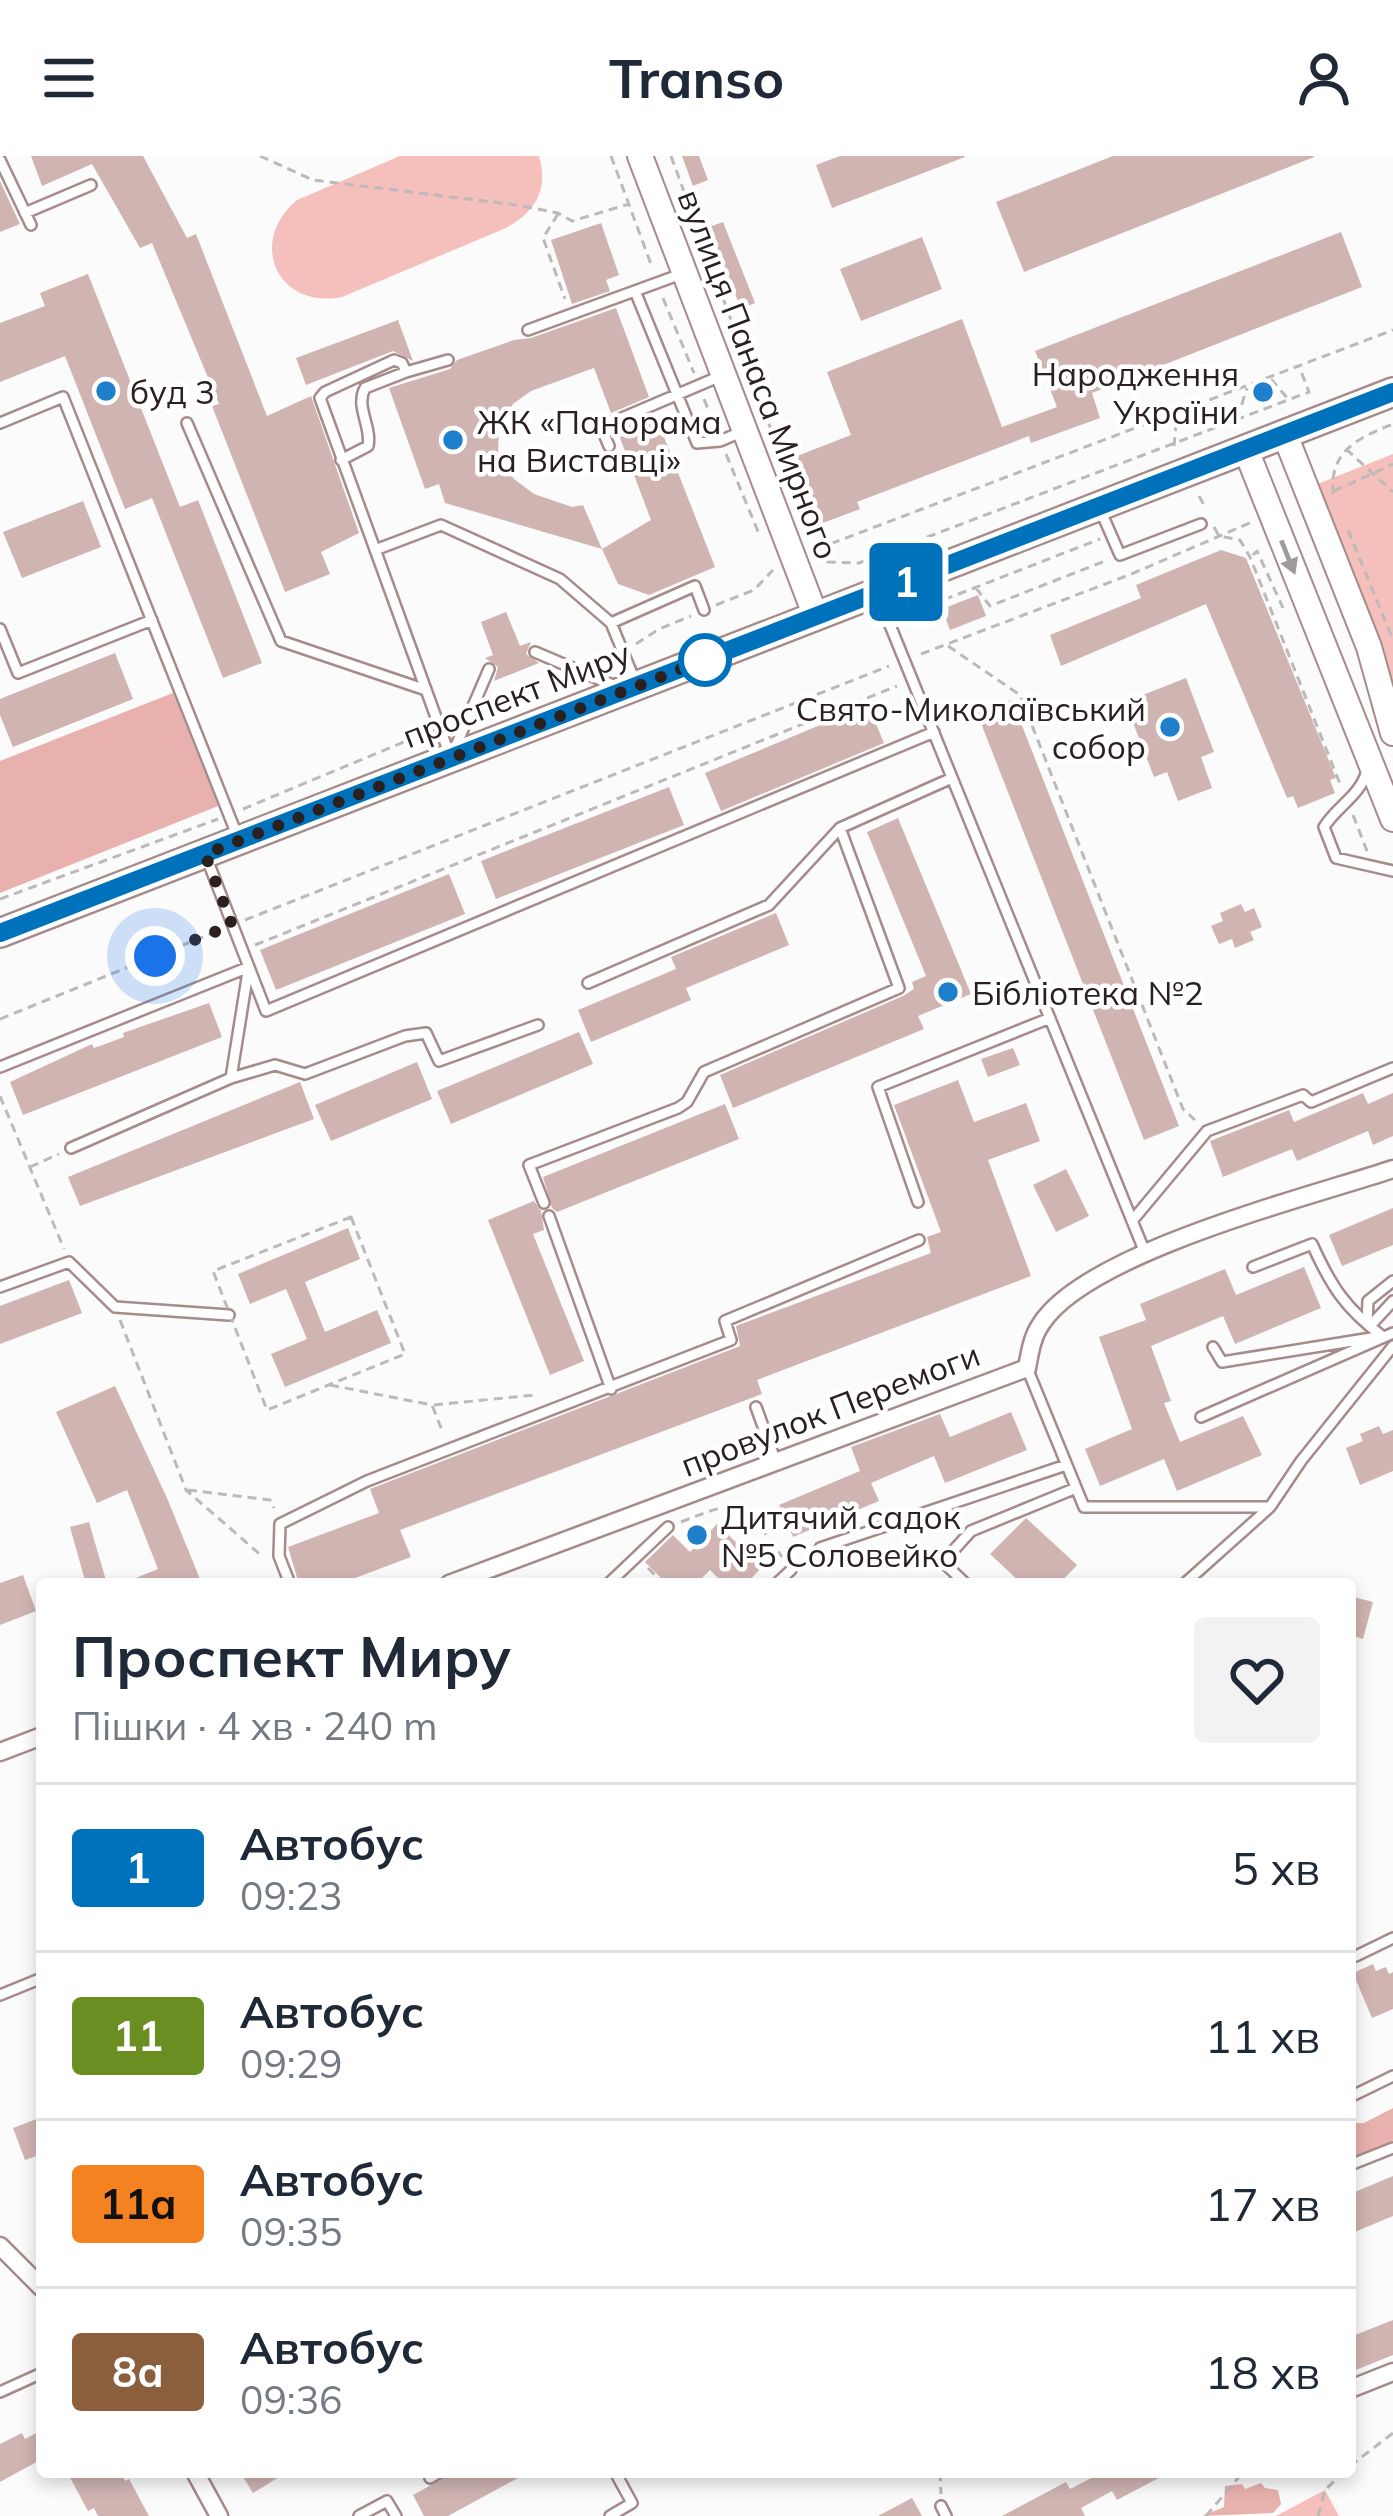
<!DOCTYPE html>
<html lang="uk">
<head>
<meta charset="utf-8">
<style>
	:root { --surface:#fff; --page:#f2f2f3; --text:#1f2937; --muted:#747a83; --line:#e0e1e3 }
	body { margin:0; font-family:Mulish,sans-serif; background:var(--page); color:var(--text); height:100vh; display:flex; flex-direction:column; font-size:45px; white-space:nowrap }
	* { box-sizing:border-box; margin:0 }
	p { font-size:39px; color:var(--muted) }
	.icon { flex:none; width:66px; height:66px; fill:none; stroke:currentColor; stroke-width:2; stroke-linecap:round; stroke-linejoin:round }
	.map { position:relative; flex:1; overflow:hidden }
	.drawer { position:absolute; left:36px; top:1422px; width:1320px; height:900px; display:flex; flex-direction:column; background:var(--surface); border-radius:12px; box-shadow:0 6px 18px #0003 }
	.drawer>* { flex:none }
	.badge { padding:0 24px; border-radius:9px; font-size:42px; line-height:78px }
	.you { position:absolute; width:60px; height:60px; margin:-30px; border:9px solid #fff; border-radius:50%; background:#1a73e8; box-shadow:0 0 0 18px #1a73e833 }
	.map>.badge { position:absolute; translate:-50% -50%; box-shadow:0 0 0 6px #fff }
	.round { display:grid; place-items:center; flex:none; width:126px; height:126px; border-radius:12px; background:var(--page) }
	.headline { display:flex; align-items:center; justify-content:space-between; height:204px; padding:0 36px }
	h1 { font-size:57px; font-weight:700; line-height:90px }
	ul { padding:0; list-style:none }
	li { display:flex; align-items:center; gap:36px; height:168px; padding:0 36px; border-top:3px solid var(--line) }
	li div { flex:1 }
	li b { display:block; font-size:45px }
	li em { font-style:normal }
	li .badge { min-width:132px; font-weight:700; text-align:center }
	header { display:flex; justify-content:space-between; align-items:center; height:156px; padding:0 36px; background:var(--surface); font-size:54px; font-weight:700 }
	.map>svg:first-child { display:block }
	.green { fill:#f5c0bc }
	.forest { fill:#e8b1ad }
	.building { fill:#d0b4b2 }
	.lines { fill:none; stroke-linecap:round; stroke-linejoin:round }
	.service-casing { stroke:#a58b89; stroke-width:14 }
	.minor-casing { stroke:#a58b89; stroke-width:21 }
	.secondary-casing { stroke:#a58b89; stroke-width:28 }
	.primary-casing { stroke:#a58b89; stroke-width:32 }
	.path { stroke:#bcb9b8; stroke-width:3; stroke-dasharray:9 6; stroke-linecap:butt }
	.service { stroke:#fff; stroke-width:9 }
	.minor { stroke:#fff; stroke-width:16 }
	.secondary { stroke:#fff; stroke-width:24 }
	.primary { stroke:#fff; stroke-width:27 }
	.oneway { fill:#9f9b9a }
	.line-casing { stroke:#fff; stroke-width:27 }
	.line { stroke:#0072bc; stroke-width:18 }
	.walk { stroke:#2a201f; stroke-width:12; stroke-dasharray:0 21.6 }
	.poi-dot { fill:#1f7fcb; stroke:#fff; stroke-width:4.5 }
	.stop-dot { fill:#fff; stroke:#0072bc; stroke-width:6 }
	.labels { text-anchor:middle; dominant-baseline:central; stroke-width:9; stroke-linejoin:round; paint-order:stroke }
	.poi-label { font-size:33px; fill:#2a201f; stroke:#fff; text-anchor:start }
	.street-label { font-size:33px; fill:#2a201f; stroke:#fff }
</style>
</head>
<body>
<header><svg class="icon" aria-label="menu" viewBox="0 0 24 24"><path d="M4 6h16M4 12h16M4 18h16"/></svg>Transo<svg class="icon" aria-label="person" viewBox="0 0 24 24"><circle cx="12" cy="8" r="4"/><path d="M4 21q1-7 8-7t8 7"/></svg></header>
<div class="map">
<svg width="1393" height="2360" viewBox="0 0 1393 2360">
	<rect width="100%" height="100%" fill="#fbfbfb"/>
	<path class="green" d="M400,0H539C549,34 535,56 506,72L342,141C277,154 247,85 297,44Z
		M1393,298V544L1315,329Z
		M1325,2334L1339,2360H1276Z"/>
	<path class="forest" d="M173,537L218,650L0,737V605Z
		M1393,1952V1984L1389,1992L1350,2000V1967H1364Z
		M1261,2327L1265,2332L1278,2334L1281,2348L1273,2357L1202,2360L1224,2351L1225,2330L1242,2328L1245,2333Z"/>
	<path class="building" d="M31,0H143L187,82L196,78L267,260L311,240L359,377L321,396L330,418L285,436L212,250L219,248L152,87L140,92L92,8L42,30Z
		M682,0H699L708,24L693,30Z
		M840,0H965V1L832,52L816,9Z
		M1113,0H1314V1L1024,116L996,46Z
		M0,25L20,68L0,76Z
		M723,66L755,147L741,153L709,71Z
		M601,67L619,119L606,124L610,135L572,148L551,84Z
		M1341,76L1362,131L1092,237L1100,262L1031,287L1029,280L857,346L860,353L823,367L797,300L851,279L827,216L962,163L1002,271L1057,251L1035,195Z
		M922,81L942,133L861,165L840,113Z
		M88,118L180,351L198,344L262,507L223,522L152,342L125,353L65,200L0,226V167L45,150L40,137Z
		M616,152L649,241L611,257L594,212L531,235L513,248L499,272L498,296L514,323L534,338L572,351L583,349L602,393L445,347L439,328L425,333L389,232L450,213L457,204L514,184L531,182Z
		M398,164L413,205L393,195L306,229L296,202Z
		M655,258L715,411L649,439L618,428L602,393L651,364L617,274Z
		M83,345L101,391L22,422L3,376Z
		M1221,394L1246,402L1336,622L1330,624L1335,637L1298,652L1293,640L1287,642L1206,448L1061,510L1050,479L1141,442L1136,429Z
		M978,439L986,460L950,474L942,453Z
		M506,456L520,490L531,486L526,498L539,507L494,525L498,511L485,502L493,499L481,466Z
		M115,497L133,543L13,591L0,559V543Z
		M1186,522L1214,596L1201,601L1212,632L1178,645L1167,616L1154,621L1125,546Z
		M1012,544L1179,970L1144,984L977,557Z
		M868,549L884,587L721,655L705,617Z
		M669,631L684,669L496,743L481,705Z
		M898,662L971,838L918,860L924,873L733,952L720,919L903,840L914,833L912,826L926,820L867,676Z
		M449,718L465,758L276,834L260,794Z
		M1241,748L1245,756L1254,752L1262,771L1250,776L1254,784L1235,792L1232,783L1219,788L1211,770L1223,765L1220,757Z
		M776,757L789,789L686,832L691,844L591,886L578,854L676,813L671,801Z
		M209,847L222,881L23,959L10,926L92,888L94,892L124,881L123,877Z
		M579,876L593,908L451,968L437,935Z
		M1013,892L1020,909L988,921L981,903Z
		M417,906L432,943L331,985L315,949Z
		M958,924L974,966L1026,947L1040,985L988,1004L1031,1120L757,1224L762,1238L400,1374L411,1401L339,1428H299L288,1391L379,1357L370,1333L740,1190L736,1170L931,1097L927,1081L941,1076L894,949Z
		M300,926L314,963L80,1050L68,1021Z
		M1363,937L1368,948L1393,937V980L1373,989L1368,975L1297,1005L1292,993L1223,1021L1210,985L1289,954L1294,966Z
		M725,948L739,983L557,1056L552,1052L543,1021Z
		M1066,1013L1089,1060L1056,1076L1033,1029Z
		M534,1045L541,1055L544,1074L533,1078L584,1205L550,1219L488,1064Z
		M1393,1052V1089L1342,1110L1329,1079Z
		M348,1072L360,1103L305,1126L325,1176L377,1154L391,1187L285,1231L271,1198L307,1183L286,1133L250,1148L238,1118Z
		M1304,1111L1321,1152L1235,1188L1223,1160L1151,1190L1171,1245L1164,1247L1180,1286L1243,1260L1262,1299L1177,1335L1164,1303L1100,1330L1085,1293L1132,1273L1099,1181L1146,1164L1140,1148L1225,1113L1236,1139Z
		M69,1124L82,1157L0,1188V1150Z
		M115,1230L167,1342L202,1428H121L158,1413L127,1334L97,1347L56,1256Z
		M1011,1256L1027,1294L945,1327L934,1300L871,1327L879,1345L793,1381L779,1349L860,1315L851,1291L940,1258L950,1281Z
		M1379,1270L1383,1278L1393,1274V1315L1360,1329L1346,1292L1363,1285L1360,1278Z
		M1026,1362L1077,1409L1059,1428H1022L990,1398Z
		M89,1366L107,1428H86L70,1371Z
		M717,1368L762,1411L746,1428H724L710,1414L696,1428H667L645,1406L673,1379L690,1396Z
		M23,1419L36,1455L0,1469V1427Z
		M1350,1440L1373,1446L1363,1483L1350,1479Z
		M1373,1808L1376,1815L1386,1811L1389,1818L1393,1816V1853L1372,1862L1353,1817Z
		M42,1961V1998L25,2004L13,1972Z
		M1393,2020V2060L1350,2078V2038Z
		M1393,2164V2199L1356,2214L1350,2200V2181Z
		M42,2274V2303L0,2326V2288L22,2277L25,2283Z
		M67,2316H120L125,2325L129,2323L149,2360H98L94,2352L88,2355Z
		M240,2316H287L253,2337Z
		M455,2316H529L448,2360H424L413,2339Z
		M1103,2316H1170L1117,2344L1112,2335L1081,2352L1085,2360H1002L1066,2326L1070,2333Z
		M912,2342L922,2360H878Z"/>
	<g class="lines">
		<g class="service-casing">
			<path id="service" d="M0,4L31,69
				M25,57L91,29
				M635,135L697,287L720,285L741,276
				M528,174L684,117
				M448,204L406,216L402,207L394,204L325,236L320,242L449,597
				M0,267L63,241L237,679
				M187,267L281,485L426,534
				M609,290L601,271L723,219
				M341,304L368,290C372,270 355,251 365,232L406,216
				M1099,351L1120,399L1201,368
				M375,394L441,369L560,423L611,467L635,525
				M879,442L1144,1094
				M611,467L695,430L704,454
				M0,473L18,517L152,464
				M535,496L615,530
				M455,592L489,513
				M1367,615C1360,640 1337,650 1324,671L1336,702L1393,715
				M207,703L266,855L934,576
				M588,827L769,749L840,672L952,622
				M0,911L249,811
				M231,922L275,909L305,918L405,880L426,877L439,905L538,869
				M71,992L231,922L248,816
				M918,1046L878,931L1050,862
				M544,1047L529,1009L678,952L687,946L704,916L899,832L840,672
				M549,1060L611,1233
				M1132,1065L1207,975L1303,939L1311,946L1393,912
				M1253,1111L1312,1088C1331,1130 1345,1152 1382,1180
				M0,1131L69,1106L115,1151L229,1159
				M1367,1166L1368,1145L1393,1125
				M1370,1170L1393,1145
				M1213,1191L1222,1206L1371,1182
				M1027,1212L1084,1351H1270L1301,1305L1393,1190
				M756,1251L776,1306
				M1201,1261L1393,1177
				M820,1392L1066,1309
				M290,1428L279,1400L280,1368L367,1325L731,1184L725,1165L919,1084
				M608,1428L668,1371
				M776,1428L791,1414
				M966,1428L943,1406L971,1375L1076,1332
				M1184,1428L1269,1352
				M1356,1800L1393,1782
				M0,1839L42,1822
				M1350,1941L1393,1920
				M1350,2009L1393,1992
				M0,2236L42,2217
				M430,2322L440,2316
				M941,2350L946,2360
				M359,2360L387,2345L396,2360
				M610,2360L632,2347L615,2316"/>
		</g>
		<g class="minor-casing">
			<path id="minor" d="M449,1428L1027,1212C1030,1196 1032,1181 1041,1168C1087,1096 1309,1041 1393,1013
				M0,1596L42,1580
				M0,2090L42,2132
				M1350,2233L1393,2216
				M195,2316L219,2360"/>
		</g>
		<g class="secondary-casing">
			<path id="secondary" d="M640,0L816,461
				M1285,279L1369,491L1393,577
				M1246,294L1393,663"/>
		</g>
		<g class="primary-casing">
			<path id="primary" d="M0,777L1393,236"/>
		</g>
		<path class="path" d="M260,0L313,24L517,49L558,57L572,65L629,48
			M611,0L652,111
			M671,0L796,342
			M558,58L543,82L565,143
			M663,142L694,217
			M1271,223L1288,243
			M704,243L716,273
			M1237,263L1247,232
			M1174,290L1177,258
			M1346,293L1393,336
			M726,298L759,378
			M1334,335L1393,308
			M1333,338C1329,295 1358,282 1393,268
			M1199,340L1205,351
			M1214,371L1219,380L1240,384L1250,401L1340,628
			M1348,374L1393,484
			M817,393L1393,174
			M816,395L828,406L859,407L1309,236L1299,210
			M1253,399L1257,395L1283,452
			M976,432L990,450L1105,405
			M716,449L754,434L773,414
			M902,460L1100,383
			M636,488L659,473L691,460
			M948,490L1020,539L1183,953L1195,964
			M921,498L1129,419L1252,366
			M492,549L556,524
			M243,653L428,576
			M1353,659L1367,695
			M0,743L218,663
			M245,764L889,510
			M255,789L897,530
			M0,863L220,774
			M0,940L64,1093
			M30,1011L59,998
			M351,1061L405,1198L267,1254L213,1115Z
			M120,1164L186,1334L263,1401
			M330,1229L432,1249L443,1277
			M434,1249L534,1239L536,1243
			M188,1334L270,1344L274,1352
			M681,1366C745,1340 743,1346 782,1401
			M648,1412L659,1423L654,1428
			M42,1841V1847
			M1350,2310L1393,2277
			M940,2316L941,2338
			M1206,2360L1243,2316
			M1318,2360L1325,2334L1344,2316"/>
		<use href="#service" class="service"/>
		<use href="#minor" class="minor"/>
		<use href="#secondary" class="secondary"/>
		<use href="#primary" class="primary"/>
	</g>
	<defs><path id="oneway-solid" d="M-6-.8H1V-3.2L6.5 0L1 3.2V.8H-6Z" transform="scale(3)"/></defs>
	<use class="oneway" href="#oneway-solid" transform="translate(1288 401) rotate(68)"/>
	<g class="lines">
		<g class="line-casing">
			<path id="line" d="M0,777L1393,236"/>
		</g>
		<use href="#line" class="line"/>
		<path class="walk" d="M155,800L232,769L205,698L712,501L705,504"/>
	</g>
	<g class="poi-dot">
		<circle cx="106" cy="235" r="12"/>
		<circle cx="1263" cy="236" r="12"/>
		<circle cx="453" cy="284" r="12"/>
		<circle cx="1170" cy="571" r="12"/>
		<circle cx="948" cy="836" r="12"/>
		<circle cx="697" cy="1379" r="12"/>
	</g>
	<circle class="stop-dot" cx="705" cy="504" r="24"/>
	<g class="labels">
		<g class="poi-label">
			<text x="1239" y="217" text-anchor="end">Народження<tspan x="1239" dy="38">України</tspan></text>
			<text x="130" y="235">буд 3</text>
			<text x="477" y="265">ЖК «Панорама<tspan x="477" dy="38">на Виставці»</tspan></text>
			<text x="1146" y="552" text-anchor="end">Свято-Миколаївський<tspan x="1146" dy="38">собор</tspan></text>
			<text x="972" y="836">Бібліотека №2</text>
			<text x="721" y="1360">Дитячий садок<tspan x="721" dy="38">№5 Соловейко</tspan></text>
		</g>
		<g class="street-label">
			<text transform="translate(759 218) rotate(69)">вулиця Панаса Мирного</text>
			<text transform="translate(516 538) rotate(-21)">проспект Миру</text>
			<text transform="translate(830 1253) rotate(-21)">провулок Перемоги</text>
		</g>
	</g>
</svg>
<div class="you" style="left:155px;top:800px"></div>
<b class="badge" style="left:906px;top:426px;background:#0072bc;color:#fff">1</b>
<section class="drawer">
<div class="headline"><div><h1>Проспект Миру</h1><p>Пішки · 4 хв · 240 m</p></div><a class="round"><svg class="icon" aria-label="heart" viewBox="0 0 24 24"><path d="M12 20l-8-8c-3-5 5-10 8-4 3-6 11-1 8 4z"/></svg></a></div>
<ul>
<li><span class="badge" style="background:#0072bc;color:#fff">1</span><div><b>Автобус</b><p>09:23</p></div><em>5 хв</em></li>
<li><span class="badge" style="background:#6b8e23;color:#fff">11</span><div><b>Автобус</b><p>09:29</p></div><em>11 хв</em></li>
<li><span class="badge" style="background:#f58220;color:#111">11а</span><div><b>Автобус</b><p>09:35</p></div><em>17 хв</em></li>
<li><span class="badge" style="background:#8b5e3c;color:#fff">8а</span><div><b>Автобус</b><p>09:36</p></div><em>18 хв</em></li>
</ul>
</section>
</div>
</body>
</html>
